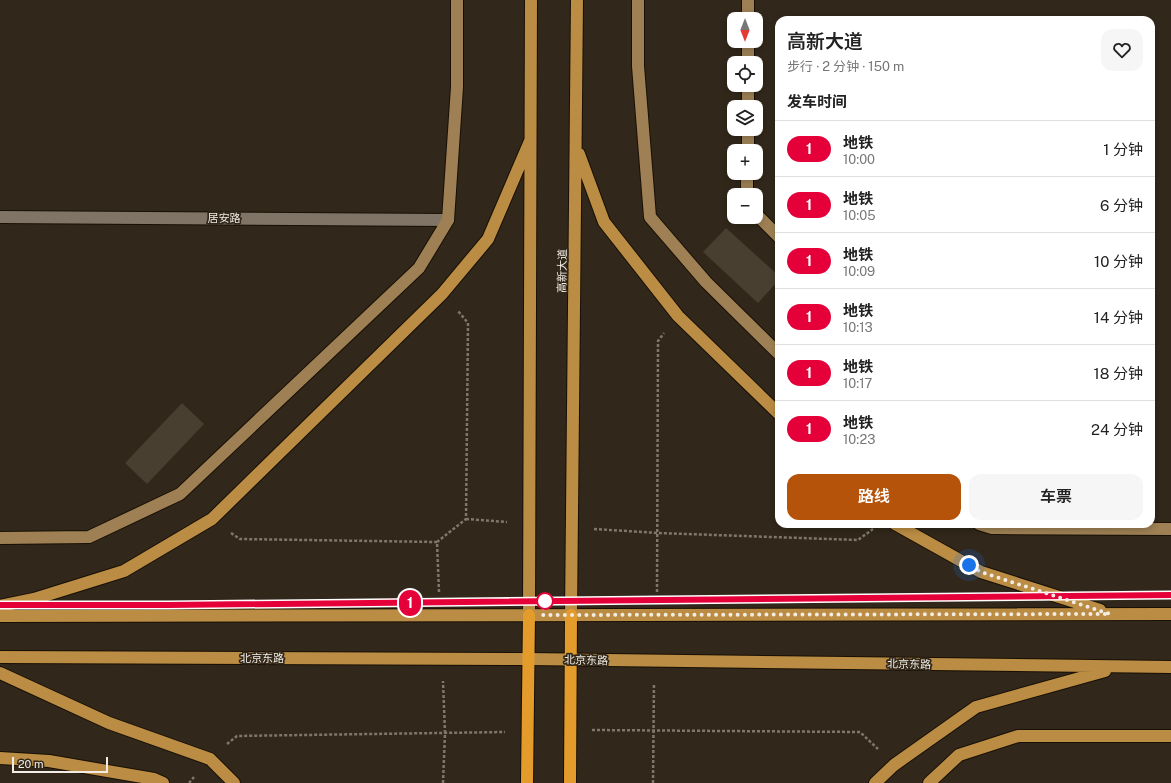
<!DOCTYPE html>
<html lang="zh">
<head>
<meta charset="utf-8">
<style>
	:root { --surface:#fff; --page:#f6f6f6; --text:#222; --muted:#767676; --line:#e0e0e0; --accent:#b45309 }
	body { margin:0; font-family:"Public Sans","Noto Sans SC",sans-serif; background:var(--page); color:var(--text); height:100vh; display:flex; flex-direction:column; font-size:15px; white-space:nowrap }
	* { box-sizing:border-box; margin:0 }
	p { font-size:13px; color:var(--muted) }
	.icon { flex:none; width:22px; height:22px; fill:none; stroke:currentColor; stroke-width:2; stroke-linecap:round; stroke-linejoin:round }
	.map { position:relative; flex:1; overflow:hidden }
	.details { position:absolute; left:775px; top:16px; width:380px; height:512px; display:flex; flex-direction:column; background:var(--surface); border-radius:12px; box-shadow:0 2px 6px #0003 }
	.details>* { flex:none }
	.badge { padding:0 8px; border-radius:13px; font-size:14px; line-height:26px }
	.needle { width:26px; rotate:180deg }
	.tools { position:absolute; left:727px; top:12px; display:grid; gap:8px }
	.tools a { display:grid; place-items:center; width:36px; height:36px; border-radius:8px; background:var(--surface); box-shadow:0 2px 6px #0003; font-size:20px }
	.scale { position:absolute; left:12px; bottom:10px; width:96px; box-sizing:border-box; padding-left:4px; border:2px solid #f3ece4; border-top:0; font-size:11px; line-height:14px; white-space:nowrap; color:#f3ece4; -webkit-text-stroke:3px #31271a; paint-order:stroke }
	.you { position:absolute; width:20px; height:20px; margin:-10px; border:3px solid #fff; border-radius:50%; background:#1a73e8; box-shadow:0 0 0 6px #1a73e833 }
	.map>.badge { position:absolute; translate:-50% -50%; box-shadow:0 0 0 2px #fff }
	h2 { padding:0 12px; font-size:15px; line-height:36px }
	.round { display:grid; place-items:center; flex:none; width:42px; height:42px; border-radius:12px; background:var(--page) }
	.head { display:flex; align-items:center; justify-content:space-between; height:68px; padding:0 12px }
	h1 { font-size:19px; font-weight:600; line-height:30px }
	.cta { display:flex; gap:8px; margin-top:auto; padding:8px 12px }
	.cta a { flex:1; height:46px; border-radius:12px; background:var(--accent); color:#fff; font-size:16px; font-weight:600; line-height:46px; text-align:center }
	.cta a+a { background:var(--page); color:var(--text) }
	ul { padding:0; list-style:none }
	li { display:flex; align-items:center; gap:12px; height:56px; padding:0 12px; border-top:1px solid var(--line) }
	li div { flex:1 }
	li b { display:block; font-size:15px }
	li em { font-style:normal }
	li .badge { min-width:44px; font-weight:700; text-align:center }
	.map>svg:first-child { display:block }
	.building { fill:#493f31 }
	.lines { fill:none; stroke-linecap:round; stroke-linejoin:round }
	.street-casing { stroke:#181005; stroke-width:14 }
	.secondary-casing { stroke:#181005; stroke-width:14 }
	.primary-casing { stroke:#181005; stroke-width:14 }
	.highway-casing { stroke:#181005; stroke-width:14 }
	.path { stroke:#80776c; stroke-width:2.5; stroke-dasharray:3 2; stroke-linecap:butt }
	.street { stroke:#807466; stroke-width:12 }
	.secondary { stroke:#9e8054; stroke-width:12 }
	.primary { stroke:#bb8c43; stroke-width:12 }
	.highway { stroke:#e39c2b; stroke-width:12 }
	.line-casing { stroke:#fff; stroke-width:9 }
	.line { stroke:#e60039; stroke-width:6 }
	.walk { stroke:#f3ece4; stroke-width:4; stroke-dasharray:0 7.2 }
	.stop-dot { fill:#fff; stroke:#e60039; stroke-width:2 }
	.labels { text-anchor:middle; dominant-baseline:central; stroke-width:3.5; stroke-linejoin:round; paint-order:stroke }
	.street-label { font-size:11px; fill:#f3ece4; stroke:#31271a }
</style>
</head>
<body>
<div class="map">
<svg width="1171" height="783" viewBox="0 0 1171 783">
	<rect width="100%" height="100%" fill="#31271a"/>
	<path class="building" d="M726,228L779,276V280L758,303L703,252Z
		M182,403L204,424L147,484L125,463Z"/>
	<g class="lines">
		<g class="street-casing">
			<path id="street" d="M0,217L448,220"/>
		</g>
		<g class="secondary-casing">
			<path id="secondary" d="M638,0V66L650,217L706,282L779,354
				M748,19V0
				M748,63V41
				M748,107V85
				M748,151V129
				M747,195V173
				M756,214L779,237
				M979,524L992,528L1171,529
				M0,538L89,537L180,494L419,268L448,220L457,87V0"/>
		</g>
		<g class="primary-casing">
			<path id="primary" d="M579,154L604,222L678,316L779,414
				M895,524L981,572L1100,610
				M0,606L34,599L124,571L212,519L442,294L488,239L530,141
				M529,615L531,0
				M571,615L577,0
				M0,616L1171,614
				M0,657L528,659L1171,667
				M0,673L109,723L210,759L234,783
				M0,758L49,761L154,779L163,783
				M875,783L894,765L976,707L1105,671
				M929,783L959,755L1018,736H1171"/>
		</g>
		<g class="highway-casing">
			<path id="highway" d="M527,783L529,615
				M570,783L571,615"/>
		</g>
		<path class="path" d="M466,519L507,522
			M594,529L658,533L858,540L873,529
			M231,533L240,539L437,542
			M439,592L437,542L466,519L468,323L458,311
			M657,592L658,341L664,333
			M592,730L860,732L878,749
			M227,744L237,736L505,732
			M189,783L194,777
			M443,783L445,733L443,681
			M653,783L654,683"/>
		<use href="#street" class="street"/>
		<use href="#secondary" class="secondary"/>
		<use href="#primary" class="primary"/>
		<use href="#highway" class="highway"/>
	</g>
	<g class="lines">
		<g class="line-casing">
			<path id="line" d="M0,605H168L1171,595"/>
		</g>
		<use href="#line" class="line"/>
		<path class="walk" d="M545,601L543,615L1110,614L981,572L969,565"/>
	</g>
	<circle class="stop-dot" cx="545" cy="601" r="8"/>
	<g class="labels">
		<g class="street-label">
			<text x="224" y="218">居安路</text>
			<text transform="translate(562 271) rotate(-89)">高新大道</text>
			<text x="262" y="658">北京东路</text>
			<text transform="translate(586 660) rotate(1)">北京东路</text>
			<text transform="translate(909 664) rotate(1)">北京东路</text>
		</g>
	</g>
</svg>
<div class="tools">
<a><svg class="needle" viewBox="-14 -14 28 28"><path d="M0-13l5 13h-10z" fill="#e53935"/><path d="M0 13l5-13h-10z" fill="#767676"/></svg></a>
<a><svg class="icon" aria-label="locate" viewBox="0 0 24 24"><circle cx="12" cy="12" r="6"/><path d="M12 2v4M12 18v4M2 12h4M18 12h4"/></svg></a>
<a><svg class="icon" aria-label="layers" viewBox="0 0 24 24"><path d="M12 4l9 5-9 5-9-5zM3 14l9 5 9-5"/></svg></a>
<a>+</a>
<a>−</a>
</div>
<div class="scale">20 m</div>
<div class="you" style="left:969px;top:565px"></div>
<b class="badge" style="left:410px;top:603px;background:#e60039;color:#fff">1</b>
<section class="details">
<div class="head"><div><h1>高新大道</h1><p>步行 · 2 分钟 · 150 m</p></div><a class="round"><svg class="icon" aria-label="heart" viewBox="0 0 24 24"><path d="M12 20l-8-8c-3-5 5-10 8-4 3-6 11-1 8 4z"/></svg></a></div>
<h2>发车时间</h2>
<ul>
<li><span class="badge" style="background:#e60039;color:#fff">1</span><div><b>地铁</b><p>10:00</p></div><em>1 分钟</em></li>
<li><span class="badge" style="background:#e60039;color:#fff">1</span><div><b>地铁</b><p>10:05</p></div><em>6 分钟</em></li>
<li><span class="badge" style="background:#e60039;color:#fff">1</span><div><b>地铁</b><p>10:09</p></div><em>10 分钟</em></li>
<li><span class="badge" style="background:#e60039;color:#fff">1</span><div><b>地铁</b><p>10:13</p></div><em>14 分钟</em></li>
<li><span class="badge" style="background:#e60039;color:#fff">1</span><div><b>地铁</b><p>10:17</p></div><em>18 分钟</em></li>
<li><span class="badge" style="background:#e60039;color:#fff">1</span><div><b>地铁</b><p>10:23</p></div><em>24 分钟</em></li>
</ul>
<div class="cta"><a>路线</a><a>车票</a></div>
</section>
</div>
</body>
</html>
